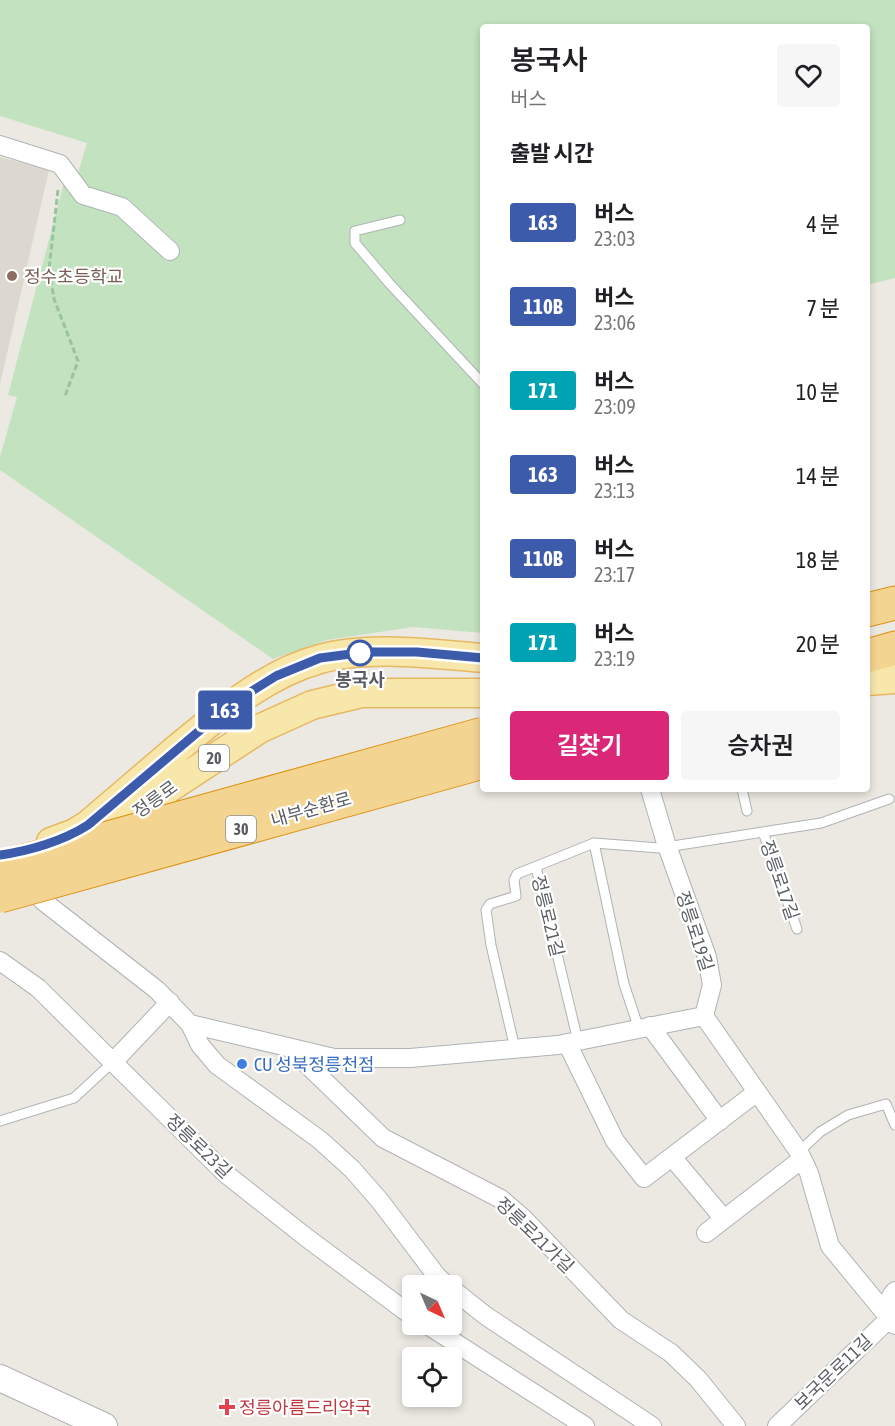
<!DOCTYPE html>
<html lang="ko">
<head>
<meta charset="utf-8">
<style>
	:root { --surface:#fff; --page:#f6f6f6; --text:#202124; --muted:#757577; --accent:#db2777 }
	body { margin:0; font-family:"Asap Condensed","Noto Sans KR",sans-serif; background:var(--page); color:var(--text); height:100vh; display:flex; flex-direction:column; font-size:22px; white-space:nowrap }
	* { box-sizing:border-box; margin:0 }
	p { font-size:20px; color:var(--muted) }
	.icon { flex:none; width:33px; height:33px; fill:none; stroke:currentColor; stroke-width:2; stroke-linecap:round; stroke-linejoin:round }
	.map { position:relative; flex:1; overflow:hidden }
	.drawer { position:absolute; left:480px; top:24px; width:390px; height:768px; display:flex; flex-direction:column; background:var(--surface); border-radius:6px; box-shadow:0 3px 9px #0003 }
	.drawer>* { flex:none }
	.badge { padding:0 12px; border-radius:4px; font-size:21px; line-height:39px }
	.needle { width:39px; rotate:136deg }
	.buttons { position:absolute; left:402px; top:1275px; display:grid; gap:12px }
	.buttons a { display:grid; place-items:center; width:60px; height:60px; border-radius:6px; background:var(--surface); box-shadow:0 3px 9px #0003; font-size:30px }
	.map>.badge { position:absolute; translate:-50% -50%; box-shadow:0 0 0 3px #fff }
	h2 { padding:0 30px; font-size:22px; line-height:54px }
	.round { display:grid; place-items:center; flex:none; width:63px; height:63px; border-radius:6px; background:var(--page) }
	.headline { display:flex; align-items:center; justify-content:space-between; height:102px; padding:0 30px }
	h1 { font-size:28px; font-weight:600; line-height:45px }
	.cta { display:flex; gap:12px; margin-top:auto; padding:12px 30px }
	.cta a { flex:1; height:69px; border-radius:6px; background:var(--accent); color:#fff; font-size:24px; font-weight:600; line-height:69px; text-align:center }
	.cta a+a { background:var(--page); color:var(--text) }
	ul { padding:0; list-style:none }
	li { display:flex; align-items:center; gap:18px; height:84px; padding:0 30px }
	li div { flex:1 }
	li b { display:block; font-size:22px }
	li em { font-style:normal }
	li .badge { min-width:66px; font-weight:700; text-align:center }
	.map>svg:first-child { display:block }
	.education { fill:#dcd8d0 }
	.green { fill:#c2e2c0 }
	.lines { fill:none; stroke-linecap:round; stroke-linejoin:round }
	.lane-casing { stroke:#afb3b6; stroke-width:11 }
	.street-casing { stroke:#afb3b6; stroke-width:20 }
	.secondary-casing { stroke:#afb2b6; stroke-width:28 }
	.primary-casing { stroke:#e6b861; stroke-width:31 }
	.highway-casing { stroke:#dc9012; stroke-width:35 }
	.path { stroke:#9ac3a2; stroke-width:3; stroke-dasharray:6 3; stroke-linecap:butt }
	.lane { stroke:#fff; stroke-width:9 }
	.street { stroke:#fff; stroke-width:18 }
	.secondary { stroke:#fff; stroke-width:26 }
	.primary { stroke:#f8e7ab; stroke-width:28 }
	.highway { stroke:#f4d491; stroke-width:33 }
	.highway-bridge-casing { stroke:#dc9012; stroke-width:35; stroke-linecap:butt }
	.highway-bridge { stroke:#f4d491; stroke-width:33 }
	.line-casing { stroke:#fff; stroke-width:14 }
	.line { stroke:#3d5bab; stroke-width:9 }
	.education-dot { fill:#8d6e63; stroke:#fff; stroke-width:2 }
	.stop-dot { fill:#fff; stroke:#3d5bab; stroke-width:3 }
	.shop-dot { fill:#3f7fe0; stroke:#fff; stroke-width:2 }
	.health-dot { fill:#e0444e; stroke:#fff; stroke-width:2 }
	.labels { text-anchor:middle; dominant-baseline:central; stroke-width:4.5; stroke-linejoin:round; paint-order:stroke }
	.shield { fill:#fff; stroke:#8c8e91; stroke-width:1.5 }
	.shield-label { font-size:16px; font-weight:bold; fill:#5a5e62 }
	.education-label { font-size:18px; fill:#785e54; stroke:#fff; text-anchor:start }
	.stop-label { font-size:18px; font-weight:bold; fill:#5a5e62; stroke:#fff }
	.street-label { font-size:18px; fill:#5a5e62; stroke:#fff }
	.shop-label { font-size:18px; fill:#366cbe; stroke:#fff; text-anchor:start }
	.health-label { font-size:18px; fill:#be3a42; stroke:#fff; text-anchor:start }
</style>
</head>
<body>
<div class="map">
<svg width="895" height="1426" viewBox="0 0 895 1426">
	<rect width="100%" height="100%" fill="#ece9e2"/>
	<path class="education" d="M0,157L49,170L0,384Z"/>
	<path class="green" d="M0,0H895V278L867,285V27H483V633L413,627L327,640L273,659L0,470V457L17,397L8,395L65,179L76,180L87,143L0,116Z"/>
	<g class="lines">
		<g class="lane-casing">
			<path id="lane" d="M400,220L355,231V243L389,283L483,384
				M742,789L747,811
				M763,832L797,929
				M594,843L624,984L639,1029
				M536,867L578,1041
				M515,1049L491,945L486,910L490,904L516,896L514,880L517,874L594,843L660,848L821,823L889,799
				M0,1121L74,1098L114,1061
				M799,1152L820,1132L848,1115L886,1104L895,1125"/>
		</g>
		<g class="street-casing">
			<path id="street" d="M0,145L60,164L83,195L122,207L170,251
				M650,789L666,843L707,957L712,985L704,1016
				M28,884L43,901L157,990L190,1024L334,1058H410L558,1045L704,1016
				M0,961L38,988L226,1174L307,1238L412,1316
				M704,1016L799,1152L809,1173L830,1246L895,1325
				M190,1024L200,1045L217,1065L320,1140L352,1169L380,1201L436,1275L447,1286
				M650,1026L720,1121
				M567,1043L615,1141L644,1178L757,1092
				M289,1047L383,1138L501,1199L523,1218L621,1320L671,1353L698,1379L736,1426
				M114,1061L170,1002
				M672,1157L724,1219
				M706,1233L802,1159
				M452,1289L486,1316L652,1426
				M889,1319C888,1308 887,1299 895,1291
				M426,1324L585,1426
				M777,1426L889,1319"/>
		</g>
		<g class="secondary-casing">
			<path id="secondary" d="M0,1378L104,1426"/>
		</g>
		<g class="primary-casing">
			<path id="primary" d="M867,681L895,679
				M105,835L172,786L259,729L312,705L362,693H483
				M51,842L75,833L88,825C118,799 148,774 178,748C221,713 265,674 320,659C368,645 434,654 483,658"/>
		</g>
		<g class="highway-casing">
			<path id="highway" d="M867,610L895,603
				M867,656L895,648"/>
		</g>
		<path class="path" d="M58,190L49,269L54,299L78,361L65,396"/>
		<use href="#lane" class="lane"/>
		<use href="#street" class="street"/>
		<use href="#secondary" class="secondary"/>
		<use href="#primary" class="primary"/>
		<use href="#highway" class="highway"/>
		<g class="highway-bridge-casing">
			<path id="highway-bridge" d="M0,868L483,734
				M0,896L483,762"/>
		</g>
		<use href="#highway-bridge" class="highway-bridge"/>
	</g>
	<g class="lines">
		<g class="line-casing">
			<path id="line" d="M0,855C29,851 63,841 88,825L231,704L276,676L320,658L366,652H417L483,658"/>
		</g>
		<use href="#line" class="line"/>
	</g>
	<circle class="education-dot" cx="12" cy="276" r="6"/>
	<circle class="stop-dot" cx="360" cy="653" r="12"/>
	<circle class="shop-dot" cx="242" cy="1064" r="6"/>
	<path class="health-dot" d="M224 1398h6v6h6v6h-6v6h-6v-6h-6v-6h6z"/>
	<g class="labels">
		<g class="shield">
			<rect x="199" y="745" width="30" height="26" rx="4.5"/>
			<rect x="226" y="816" width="30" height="26" rx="4.5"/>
		</g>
		<g class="shield-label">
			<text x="214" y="758">20</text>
			<text x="241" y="829">30</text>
		</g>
		<g class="education-label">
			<text x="24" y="276">정수초등학교</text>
		</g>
		<g class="stop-label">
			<text x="360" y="679">봉국사</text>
		</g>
		<g class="street-label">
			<text transform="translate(155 799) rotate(-36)">정릉로</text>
			<text transform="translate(311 809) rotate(-16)">내부순환로</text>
			<text transform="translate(780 880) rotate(71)">정릉로17길</text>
			<text transform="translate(548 916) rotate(76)">정릉로21길</text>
			<text transform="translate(695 931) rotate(72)">정릉로19길</text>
			<text transform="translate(199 1146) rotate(44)">정릉로23길</text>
			<text transform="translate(535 1235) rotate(44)">정릉로21가길</text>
			<text transform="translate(833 1372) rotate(-44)">보국문로11길</text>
		</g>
		<g class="shop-label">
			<text x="254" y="1064">CU 성북정릉천점</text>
		</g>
		<g class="health-label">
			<text x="239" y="1407">정릉아름드리약국</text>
		</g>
	</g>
</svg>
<div class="buttons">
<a><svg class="needle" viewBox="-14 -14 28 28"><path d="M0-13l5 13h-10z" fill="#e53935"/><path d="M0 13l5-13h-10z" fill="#757577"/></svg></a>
<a><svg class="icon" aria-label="locate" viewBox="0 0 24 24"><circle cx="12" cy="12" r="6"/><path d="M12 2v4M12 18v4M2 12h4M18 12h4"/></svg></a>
</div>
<b class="badge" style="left:225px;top:710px;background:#3d5bab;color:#fff">163</b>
<section class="drawer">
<div class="headline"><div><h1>봉국사</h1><p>버스</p></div><a class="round"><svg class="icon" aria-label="heart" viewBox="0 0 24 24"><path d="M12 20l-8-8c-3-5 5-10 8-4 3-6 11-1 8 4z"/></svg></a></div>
<h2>출발 시간</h2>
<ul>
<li><span class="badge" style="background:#3d5bab;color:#fff">163</span><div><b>버스</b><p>23:03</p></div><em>4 분</em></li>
<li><span class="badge" style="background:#3d5bab;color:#fff">110B</span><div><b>버스</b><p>23:06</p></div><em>7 분</em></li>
<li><span class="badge" style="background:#00a3b4;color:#fff">171</span><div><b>버스</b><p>23:09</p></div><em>10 분</em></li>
<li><span class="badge" style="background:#3d5bab;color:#fff">163</span><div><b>버스</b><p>23:13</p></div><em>14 분</em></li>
<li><span class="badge" style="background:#3d5bab;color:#fff">110B</span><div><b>버스</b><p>23:17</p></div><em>18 분</em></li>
<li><span class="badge" style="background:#00a3b4;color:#fff">171</span><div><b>버스</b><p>23:19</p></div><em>20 분</em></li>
</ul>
<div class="cta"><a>길찾기</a><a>승차권</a></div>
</section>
</div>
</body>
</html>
